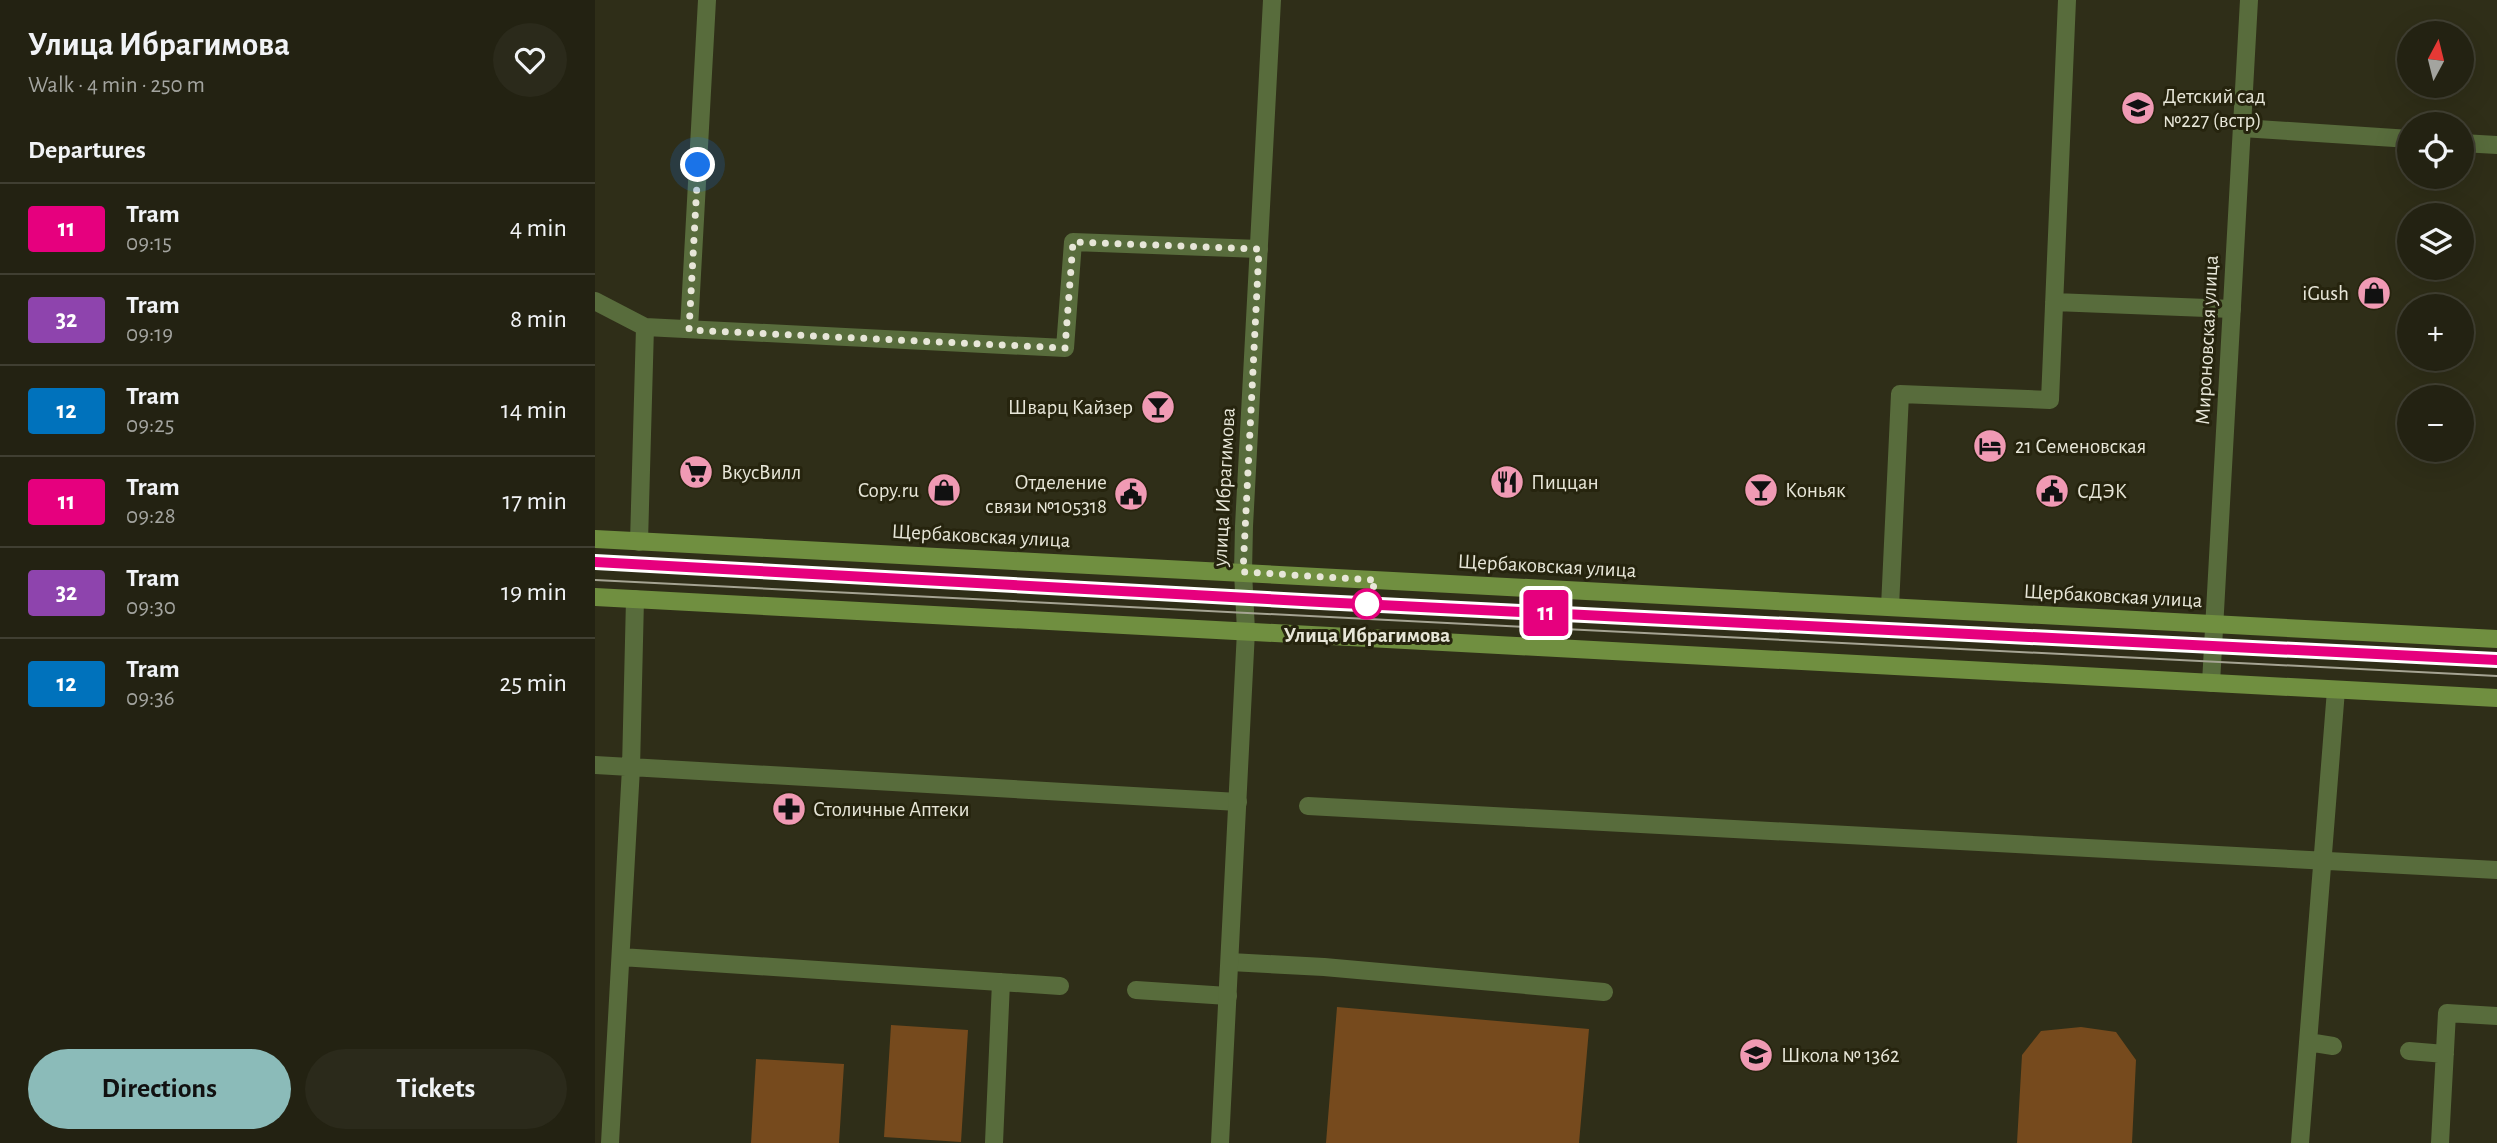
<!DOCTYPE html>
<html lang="en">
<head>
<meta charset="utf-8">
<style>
	:root { --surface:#232212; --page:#2b2a1b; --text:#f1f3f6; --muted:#a3a49f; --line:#403f32; --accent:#8bbbb9 }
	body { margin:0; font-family:"Alegreya Sans",sans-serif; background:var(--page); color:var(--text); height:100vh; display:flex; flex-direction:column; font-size:26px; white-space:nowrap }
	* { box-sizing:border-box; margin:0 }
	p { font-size:23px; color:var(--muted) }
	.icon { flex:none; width:38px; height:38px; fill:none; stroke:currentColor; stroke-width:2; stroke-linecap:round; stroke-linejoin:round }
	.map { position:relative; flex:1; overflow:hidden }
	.details { display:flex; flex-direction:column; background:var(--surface); width:595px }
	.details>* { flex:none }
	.badge { padding:0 14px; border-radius:5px; font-size:24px; line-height:46px }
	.needle { width:46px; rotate:7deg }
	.fabs { position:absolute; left:1802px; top:21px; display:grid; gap:14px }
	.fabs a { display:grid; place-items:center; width:77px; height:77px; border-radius:50%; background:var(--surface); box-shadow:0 7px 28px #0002,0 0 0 2px var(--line); font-size:35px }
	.you { position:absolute; width:35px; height:35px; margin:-18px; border:5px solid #fff; border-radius:50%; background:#1a73e8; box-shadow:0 0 0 10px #1a73e833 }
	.map>.badge { position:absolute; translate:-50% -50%; box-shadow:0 0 0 4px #fff }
	h2 { padding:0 28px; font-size:26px; line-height:63px }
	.round { display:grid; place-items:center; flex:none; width:74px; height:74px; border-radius:37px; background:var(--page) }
	.overview { display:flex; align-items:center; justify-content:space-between; height:119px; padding:0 28px }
	h1 { font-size:33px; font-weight:700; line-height:52px }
	.cta { display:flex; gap:14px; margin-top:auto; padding:14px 28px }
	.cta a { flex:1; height:80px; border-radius:42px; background:var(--accent); color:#111; font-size:28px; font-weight:700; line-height:80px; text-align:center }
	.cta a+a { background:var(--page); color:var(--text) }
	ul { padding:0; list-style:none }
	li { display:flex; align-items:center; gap:21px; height:91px; padding:0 28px; border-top:2px solid var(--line) }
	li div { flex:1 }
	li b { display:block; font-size:26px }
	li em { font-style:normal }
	li .badge { min-width:77px; font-weight:700; text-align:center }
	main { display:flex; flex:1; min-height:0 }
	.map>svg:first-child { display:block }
	.green { fill:#764a1d }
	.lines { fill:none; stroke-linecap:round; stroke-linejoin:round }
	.lane { stroke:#586c3c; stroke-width:18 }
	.street { stroke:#586c3c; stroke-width:18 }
	.secondary { stroke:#708f40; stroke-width:18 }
	.tram { stroke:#a5a493; stroke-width:2 }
	.line-casing { stroke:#fff; stroke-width:16 }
	.line { stroke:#e6007e; stroke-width:10 }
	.walk { stroke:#e7e6d8; stroke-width:7; stroke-dasharray:0 12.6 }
	.stop-dot { fill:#fff; stroke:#e6007e; stroke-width:3.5 }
	.labels { text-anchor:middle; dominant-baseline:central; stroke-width:6; stroke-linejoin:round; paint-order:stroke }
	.poi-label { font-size:21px; fill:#e7e6d8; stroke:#26240e; text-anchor:start }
	.street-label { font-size:21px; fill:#e7e6d8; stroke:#26240e }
	.stop-label { font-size:21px; font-weight:bold; fill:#e7e6d8; stroke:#26240e }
</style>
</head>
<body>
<main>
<section class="details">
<div class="overview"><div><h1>Улица Ибрагимова</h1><p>Walk · 4 min · 250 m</p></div><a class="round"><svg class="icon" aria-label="heart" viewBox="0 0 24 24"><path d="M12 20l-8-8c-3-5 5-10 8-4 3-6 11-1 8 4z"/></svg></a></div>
<h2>Departures</h2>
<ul>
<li><span class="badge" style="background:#e6007e;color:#fff">11</span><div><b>Tram</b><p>09:15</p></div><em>4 min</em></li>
<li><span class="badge" style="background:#8e44ad;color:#fff">32</span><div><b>Tram</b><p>09:19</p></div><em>8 min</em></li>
<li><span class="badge" style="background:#0072bc;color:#fff">12</span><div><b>Tram</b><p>09:25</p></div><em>14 min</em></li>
<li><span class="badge" style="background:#e6007e;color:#fff">11</span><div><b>Tram</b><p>09:28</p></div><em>17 min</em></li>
<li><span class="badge" style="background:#8e44ad;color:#fff">32</span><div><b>Tram</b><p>09:30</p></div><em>19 min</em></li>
<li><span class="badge" style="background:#0072bc;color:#fff">12</span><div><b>Tram</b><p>09:36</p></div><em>25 min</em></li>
</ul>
<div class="cta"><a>Directions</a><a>Tickets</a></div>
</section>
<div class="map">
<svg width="1902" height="1143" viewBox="0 0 1902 1143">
	<rect width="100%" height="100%" fill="#2f2e18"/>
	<path class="green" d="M742,1007L994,1029L984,1143H731Z
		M296,1025L373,1030L366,1142L289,1137Z
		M1486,1027L1521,1032L1541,1060L1537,1143H1422L1427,1055L1446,1031Z
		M161,1059L249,1064L244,1143H156Z"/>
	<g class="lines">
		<path class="lane" d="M1647,128L1815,139
			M1867,143L1902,145
			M0,301L50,327
			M1459,302L1637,309
			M94,329L112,0
			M44,542L50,327L470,348L478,242L664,249
			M1295,607L1305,394L1455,400L1472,0
			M0,765L643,802
			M713,806L1902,870
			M26,957L465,986
			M635,962L729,967L1009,992
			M541,990L633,996
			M1713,1042L1738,1046
			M1814,1051L1850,1054
			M15,1143L36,768L40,599
			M399,1143L406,982
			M1705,1143L1741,690
			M1845,1143L1852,1013L1902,1016"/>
		<path class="street" d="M1616,683L1654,0
			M625,1143L651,631L648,572L649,526L677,0"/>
		<path class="secondary" d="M0,539L1902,639
			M0,597L1902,698"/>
		<path class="tram" d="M0,562L725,602L1902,660
			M0,580L1902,676"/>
	</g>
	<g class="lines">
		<g class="line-casing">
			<path id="line" d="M0,562L725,602L1902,660"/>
		</g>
		<use href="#line" class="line"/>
		<path class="walk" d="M103,165L94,330L470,348L478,242L664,249L648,572L781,580L772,604"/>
	</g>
	<defs>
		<g id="school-disc" transform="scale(1.75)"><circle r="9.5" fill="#f09ab4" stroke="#26240e"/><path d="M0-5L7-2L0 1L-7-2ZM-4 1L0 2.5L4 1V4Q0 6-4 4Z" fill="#111"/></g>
		<g id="shop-disc" transform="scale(1.75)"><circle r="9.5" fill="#f09ab4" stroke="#26240e"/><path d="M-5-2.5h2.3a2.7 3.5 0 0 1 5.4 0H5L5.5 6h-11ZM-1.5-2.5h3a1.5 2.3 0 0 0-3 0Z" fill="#111"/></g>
		<g id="bar-disc" transform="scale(1.75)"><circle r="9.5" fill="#f09ab4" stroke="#26240e"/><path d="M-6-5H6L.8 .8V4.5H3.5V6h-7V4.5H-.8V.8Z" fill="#111"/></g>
		<g id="hotel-disc" transform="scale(1.75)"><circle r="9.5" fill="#f09ab4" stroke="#26240e"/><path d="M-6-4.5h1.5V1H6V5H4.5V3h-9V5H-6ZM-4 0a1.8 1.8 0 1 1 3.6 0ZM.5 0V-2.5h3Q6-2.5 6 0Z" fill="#111"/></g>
		<g id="supermarket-disc" transform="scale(1.75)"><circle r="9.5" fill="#f09ab4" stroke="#26240e"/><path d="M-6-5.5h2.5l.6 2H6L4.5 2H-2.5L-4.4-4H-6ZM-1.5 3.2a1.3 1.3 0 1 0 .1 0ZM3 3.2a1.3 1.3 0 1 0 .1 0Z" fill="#111"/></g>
		<g id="restaurant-disc" transform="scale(1.75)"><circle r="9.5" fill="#f09ab4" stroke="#26240e"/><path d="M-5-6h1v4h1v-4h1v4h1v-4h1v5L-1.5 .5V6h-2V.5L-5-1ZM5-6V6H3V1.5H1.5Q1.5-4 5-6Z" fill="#111"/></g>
		<g id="civic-disc" transform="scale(1.75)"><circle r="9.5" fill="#f09ab4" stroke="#26240e"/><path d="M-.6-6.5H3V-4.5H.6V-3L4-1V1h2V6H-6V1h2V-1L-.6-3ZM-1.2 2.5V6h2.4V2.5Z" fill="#111"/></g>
		<g id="pharmacy-disc" transform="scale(1.75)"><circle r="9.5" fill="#f09ab4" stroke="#26240e"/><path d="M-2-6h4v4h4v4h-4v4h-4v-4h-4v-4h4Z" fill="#111"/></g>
	</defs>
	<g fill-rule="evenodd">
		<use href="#school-disc" x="1543" y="108"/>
		<use href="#shop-disc" x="1779" y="293"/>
		<use href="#bar-disc" x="563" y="407"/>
		<use href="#hotel-disc" x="1395" y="446"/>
		<use href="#supermarket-disc" x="101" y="472"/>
		<use href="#restaurant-disc" x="912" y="482"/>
		<use href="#shop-disc" x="349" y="490"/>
		<use href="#bar-disc" x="1166" y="490"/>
		<use href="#civic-disc" x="1457" y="491"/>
		<use href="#civic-disc" x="536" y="494"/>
		<use href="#pharmacy-disc" x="194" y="809"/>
		<use href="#school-disc" x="1161" y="1055"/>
	</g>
	<circle class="stop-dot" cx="772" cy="604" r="14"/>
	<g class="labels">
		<g class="poi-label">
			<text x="1568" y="96">Детский сад<tspan x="1568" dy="24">№227 (встр)</tspan></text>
			<text x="1754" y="293" text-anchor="end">iGush</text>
			<text x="538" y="407" text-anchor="end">Шварц Кайзер</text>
			<text x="1420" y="446">21 Семеновская</text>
			<text x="126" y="472">ВкусВилл</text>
			<text x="512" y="482" text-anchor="end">Отделение<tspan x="512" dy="24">связи №105318</tspan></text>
			<text x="936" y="482">Пиццан</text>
			<text x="324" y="490" text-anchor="end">Copy.ru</text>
			<text x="1190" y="490">Коньяк</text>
			<text x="1482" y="491">СДЭК</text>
			<text x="218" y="809">Столичные Аптеки</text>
			<text x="1186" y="1055">Школа № 1362</text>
		</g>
		<g class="street-label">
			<text transform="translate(1612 340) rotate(-87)">Мироновская улица</text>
			<text transform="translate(629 487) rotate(-87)">улица Ибрагимова</text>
			<text transform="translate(386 536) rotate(3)">Щербаковская улица</text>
			<text transform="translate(952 566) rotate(3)">Щербаковская улица</text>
			<text transform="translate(1518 596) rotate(3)">Щербаковская улица</text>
		</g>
		<g class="stop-label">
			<text x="772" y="635">Улица Ибрагимова</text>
		</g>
	</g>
</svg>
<div class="fabs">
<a><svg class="needle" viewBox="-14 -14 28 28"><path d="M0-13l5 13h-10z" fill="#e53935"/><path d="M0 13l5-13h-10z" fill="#a3a49f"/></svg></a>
<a><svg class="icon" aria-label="locate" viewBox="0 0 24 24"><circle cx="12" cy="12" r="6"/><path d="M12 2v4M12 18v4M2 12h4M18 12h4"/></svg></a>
<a><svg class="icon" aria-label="layers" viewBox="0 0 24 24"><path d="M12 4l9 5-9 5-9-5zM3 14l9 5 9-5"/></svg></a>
<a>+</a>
<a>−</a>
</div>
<div class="you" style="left:103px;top:165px"></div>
<b class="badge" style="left:951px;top:613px;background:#e6007e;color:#fff">11</b>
</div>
</main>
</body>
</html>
